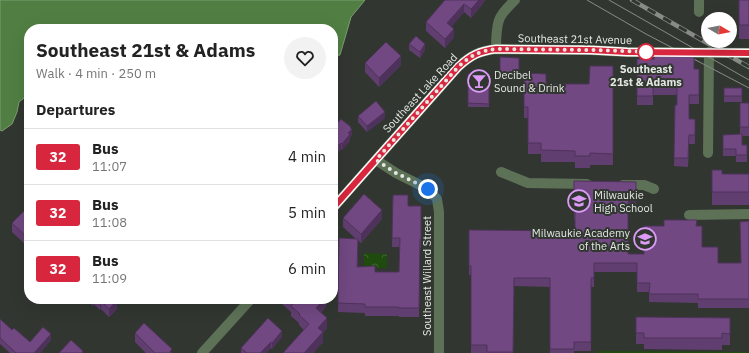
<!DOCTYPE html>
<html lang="en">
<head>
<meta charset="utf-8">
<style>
	:root { --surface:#fff; --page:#f2f2f2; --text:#222; --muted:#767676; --line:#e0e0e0 }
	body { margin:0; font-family:"IBM Plex Sans",sans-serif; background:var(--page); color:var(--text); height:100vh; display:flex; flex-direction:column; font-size:15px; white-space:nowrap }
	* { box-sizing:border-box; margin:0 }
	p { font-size:13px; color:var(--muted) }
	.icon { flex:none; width:22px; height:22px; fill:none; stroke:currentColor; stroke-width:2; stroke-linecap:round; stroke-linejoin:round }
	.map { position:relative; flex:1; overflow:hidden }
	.sheet { position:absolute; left:24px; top:24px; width:314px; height:280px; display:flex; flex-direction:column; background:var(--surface); border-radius:16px; box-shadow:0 4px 16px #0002 }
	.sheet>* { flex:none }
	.badge { padding:0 8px; border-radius:3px; font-size:14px; line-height:26px }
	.needle { width:26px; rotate:100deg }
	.controls { position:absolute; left:701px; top:12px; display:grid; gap:8px }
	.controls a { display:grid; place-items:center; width:36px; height:36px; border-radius:50%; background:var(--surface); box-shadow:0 4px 16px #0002; font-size:20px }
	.you { position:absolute; width:20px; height:20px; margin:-10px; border:3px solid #fff; border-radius:50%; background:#1a73e8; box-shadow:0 0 0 6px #1a73e833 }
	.map>.badge { position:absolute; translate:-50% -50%; box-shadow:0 0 0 2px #fff }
	h2 { padding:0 12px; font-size:15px; line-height:36px }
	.round { display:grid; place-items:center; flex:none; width:42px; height:42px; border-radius:21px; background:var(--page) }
	.overview { display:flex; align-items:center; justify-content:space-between; height:68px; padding:0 12px }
	h1 { font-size:19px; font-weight:700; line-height:30px }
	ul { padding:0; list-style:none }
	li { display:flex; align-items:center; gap:12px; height:56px; padding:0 12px; border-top:1px solid var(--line) }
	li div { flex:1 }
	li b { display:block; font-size:15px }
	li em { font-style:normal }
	li .badge { min-width:44px; font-weight:700; text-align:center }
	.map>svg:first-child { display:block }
	.park { fill:url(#park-crowns) }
	.pitch { fill:#1f4b0f }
	.water { fill:#517f43; stroke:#7d9e73 }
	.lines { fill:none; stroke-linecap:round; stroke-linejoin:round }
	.minor { stroke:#5d7157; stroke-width:10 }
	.tram { stroke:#878c86; stroke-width:1 }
	.rail-casing { stroke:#878c86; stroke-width:4.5 }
	.rail { stroke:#313730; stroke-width:3; stroke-dasharray:9; stroke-linecap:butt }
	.wall { fill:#613e70 }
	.shaded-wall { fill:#4f325b }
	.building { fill:#714882; stroke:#4f325b }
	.line-casing { stroke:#fff; stroke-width:9 }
	.line { stroke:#d7263d; stroke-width:6 }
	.walk { stroke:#e4e8e3; stroke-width:4; stroke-dasharray:0 7.2 }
	.stop-dot { fill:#fff; stroke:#d7263d; stroke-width:2 }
	.labels { text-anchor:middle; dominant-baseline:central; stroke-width:4; stroke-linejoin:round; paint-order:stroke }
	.street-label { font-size:11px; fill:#e4e8e3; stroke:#313730 }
	.stop-label { font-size:11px; font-weight:bold; fill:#e4e8e3; stroke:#313730 }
	.poi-label { font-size:11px; fill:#e4e8e3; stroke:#313730; text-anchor:start }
</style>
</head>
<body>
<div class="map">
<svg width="749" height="353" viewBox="0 0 749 353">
	<defs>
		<pattern id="park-crowns" width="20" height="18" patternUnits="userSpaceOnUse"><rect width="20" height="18" fill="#1f4b0f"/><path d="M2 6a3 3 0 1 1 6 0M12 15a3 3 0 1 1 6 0" fill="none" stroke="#3f6532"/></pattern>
	</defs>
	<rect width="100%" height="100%" fill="#313730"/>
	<path class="park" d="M364,253L387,254V268H364Z"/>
	<path class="pitch" d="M598,351L749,352V353H598Z"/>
	<path class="water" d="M0,0H365L351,17L340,55L333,56V29H29V94L19,102L17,112L12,124L2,131L0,130Z"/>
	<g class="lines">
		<path class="minor" d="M699,12V0
			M496,49C496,40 496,29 499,20C502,12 509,6 515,0
			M708,153L709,52
			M376,160L396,173L428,189L437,199L439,212V353
			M501,172L528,183L587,184
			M623,185H644L654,189
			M333,208L458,67C471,55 479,51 496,49L590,50L627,52L749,53
			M689,215L749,214
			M202,353L251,299"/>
		<path class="tram" d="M587,0L646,34L749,88
			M609,0L749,80"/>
		<g class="rail-casing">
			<path id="rail" d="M632,0L749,67"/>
		</g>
		<use href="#rail" class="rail"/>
	</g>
	<path class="wall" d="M445,0H485L482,5L471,18L464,12L451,27L454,37L445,48L426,31V22Z
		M739,0H749V39H739Z
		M409,44L425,50L420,58L409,50Z
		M500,57L519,58V80L500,79Z
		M637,59L694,69H699V104H689V119L695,128V144H689L688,167L674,166L675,105H677V95H653V105H637Z
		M365,63L401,65L379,87L365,72Z
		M613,66V165H590V168H575V162H541V154H528V118H524V73L546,84H589Z
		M468,74H489V107H468Z
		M724,88H742V102H724Z
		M740,103H749V136H742V145H747V162H736V156H723V135L740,134Z
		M358,116L385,118L367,132L358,122Z
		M335,126L351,128L352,135L350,137V141L342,150L341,149L339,152L338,150L336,152L333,150V132L335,130Z
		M712,170L722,174H749V205H712Z
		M574,181L636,182V203L628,211V254H644L697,226L702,247L718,263H741L749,221V308H698V303L649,302V292H637V272H594V287H591V351H574V353H550V287L514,286L513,353H471V275H469V230L575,231V220H574Z
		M393,195L408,206H421V248H420L419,317H399V316H365V313L338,312L339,238L356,239L343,227V218L382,219L361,243L358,240V267L375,272H399V247H392Z
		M29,206V248L12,232V223Z
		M87,299H116L117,309L109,317L101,309L100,310L95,305L93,306Z
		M281,299H326V306L321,313L327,328L323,333V342L313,353H283L304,330L299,325V323L291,316V312L281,303Z
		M636,317L730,318V345H722V350L644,349V344H636Z
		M0,319L12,330L30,342L51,340L40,353H10L0,344Z
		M135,333L172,353H146L135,342Z
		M282,337L272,349L271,348L266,353H241V348Z"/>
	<path class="shaded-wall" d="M479,0H485L482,5L471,18V9Z
		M464,4V12L447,32V23Z
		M454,29V37L445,48V39Z
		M425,44V50L420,58V52Z
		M401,56V65L379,87V78Z
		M385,112V118L367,132V126Z
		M351,127V130L352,129V135L350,137V141L342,150V144Z
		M341,143V149L339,152V145Z
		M338,144V150L336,152V146Z
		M636,194V203L628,211V202Z
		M382,210V219L361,243V234Z
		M93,299H95V305L93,306Z
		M324,299H326V306L316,318V308Z
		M117,300V309L109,317V309Z
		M101,301V309L100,310V302Z
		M327,318V328L323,333V342L313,353H304L318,328Z
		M282,331V337L272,349V343Z
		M51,334V340L40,353H34Z
		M271,342V348L266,353H260Z"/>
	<path class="building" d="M445,0H479L471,9L464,4L447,23L454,29L445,39L426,22Z
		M739,0H749V25H739Z
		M416,36L425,44L420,52L409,44Z
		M386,42L401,56L379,78L365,63Z
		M654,56H694V69H699V95H689V119H695V135H689L688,158H674L675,105H677V86H653V96H637V59H654Z
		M500,57L519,58V74L500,73Z
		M590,66H613V154L590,153V156H575V151L541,150V143H528V107H524V73L546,74V84H589Z
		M468,74H489V104L468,103Z
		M724,88H742V96H724Z
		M376,101L385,112L367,126L358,116Z
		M740,103H749V127H740Z
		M341,119L351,127L350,128L352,129L348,133L350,134L342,144L341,143L339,145L338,144L336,146L333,143V132L337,128L335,126Z
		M742,134V145H747V155H736V149H723V135Z
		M712,170H722V174H749V192H712Z
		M574,181L636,182V194L628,202V254H644V226H664V220H697L696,226H702V247H718V263H741L740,222L749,221V299H698V294H649L650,283H637V263H594V278H591V342H574V349H550V278H514L513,352H487V345H471V266H469V230L575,231V211H574Z
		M364,194L382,210L361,234L343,218Z
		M393,195H408V206H421V239H420L419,308H399V307H365V304L338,303L339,238L358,239L357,267L375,266V272H399L400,238H392Z
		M29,206V239L12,223Z
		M97,299H116L117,300L109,309L101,301L100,302Z
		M287,299H324L316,308L327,318L318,328L323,332L304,353H283L309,324L299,315L300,314L291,306L293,304Z
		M636,317L730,318V334L722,333V338H644V333H636Z
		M268,318L282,331L272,343L271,342L260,353H247L241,348Z
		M0,319L12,330L14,328L30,342L43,327L51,334L34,353H16L0,338Z
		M144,323L172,349L169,353H155L135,333Z
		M71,340L83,351L82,353H59Z"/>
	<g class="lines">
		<g class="line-casing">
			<path id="line" d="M333,208L458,67C471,55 480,51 496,49L590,50L627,52L749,53"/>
		</g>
		<use href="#line" class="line"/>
		<path class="walk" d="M428,189L396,173L376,160L458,67C471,55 480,51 496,49L590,50L648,52H646"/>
	</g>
	<defs>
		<g id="bar-ring" transform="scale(1.15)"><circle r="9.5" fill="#313730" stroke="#db9af6" stroke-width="1.5"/><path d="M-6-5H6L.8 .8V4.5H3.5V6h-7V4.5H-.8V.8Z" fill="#db9af6"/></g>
		<g id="school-ring" transform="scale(1.15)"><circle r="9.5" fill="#313730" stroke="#db9af6" stroke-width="1.5"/><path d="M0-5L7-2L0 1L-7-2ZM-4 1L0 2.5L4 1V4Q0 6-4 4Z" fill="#db9af6"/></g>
	</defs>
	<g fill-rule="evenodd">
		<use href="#bar-ring" x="479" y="81"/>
		<use href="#school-ring" x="579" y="201"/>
		<use href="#school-ring" x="645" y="239"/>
	</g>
	<circle class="stop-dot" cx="646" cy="52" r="8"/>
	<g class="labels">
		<g class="street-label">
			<text transform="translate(575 39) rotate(1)">Southeast 21st Avenue</text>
			<text transform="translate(420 93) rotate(-47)">Southeast Lake Road</text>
			<text transform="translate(427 276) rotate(-90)">Southeast Willard Street</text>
		</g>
		<g class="stop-label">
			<text x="646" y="69">Southeast<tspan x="646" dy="13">21st &amp; Adams</tspan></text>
		</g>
		<g class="poi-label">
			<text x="494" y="75">Decibel<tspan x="494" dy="13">Sound &amp; Drink</tspan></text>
			<text x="594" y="195">Milwaukie<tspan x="594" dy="13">High School</tspan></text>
			<text x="630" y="233" text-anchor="end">Milwaukie Academy<tspan x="630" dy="13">of the Arts</tspan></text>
		</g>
	</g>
</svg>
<div class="controls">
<a><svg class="needle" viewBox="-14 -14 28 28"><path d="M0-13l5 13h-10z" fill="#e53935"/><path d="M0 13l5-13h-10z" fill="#767676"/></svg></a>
</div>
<div class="you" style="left:428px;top:189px"></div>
<section class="sheet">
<div class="overview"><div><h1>Southeast 21st &amp; Adams</h1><p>Walk · 4 min · 250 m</p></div><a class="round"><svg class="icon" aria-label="heart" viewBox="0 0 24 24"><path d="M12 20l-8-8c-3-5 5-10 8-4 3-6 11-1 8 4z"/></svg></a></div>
<h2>Departures</h2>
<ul>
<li><span class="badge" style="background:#d7263d;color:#fff">32</span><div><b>Bus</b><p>11:07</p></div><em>4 min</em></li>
<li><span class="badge" style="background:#d7263d;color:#fff">32</span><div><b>Bus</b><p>11:08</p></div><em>5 min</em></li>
<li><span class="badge" style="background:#d7263d;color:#fff">32</span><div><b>Bus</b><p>11:09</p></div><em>6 min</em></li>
</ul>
</section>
</div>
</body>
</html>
